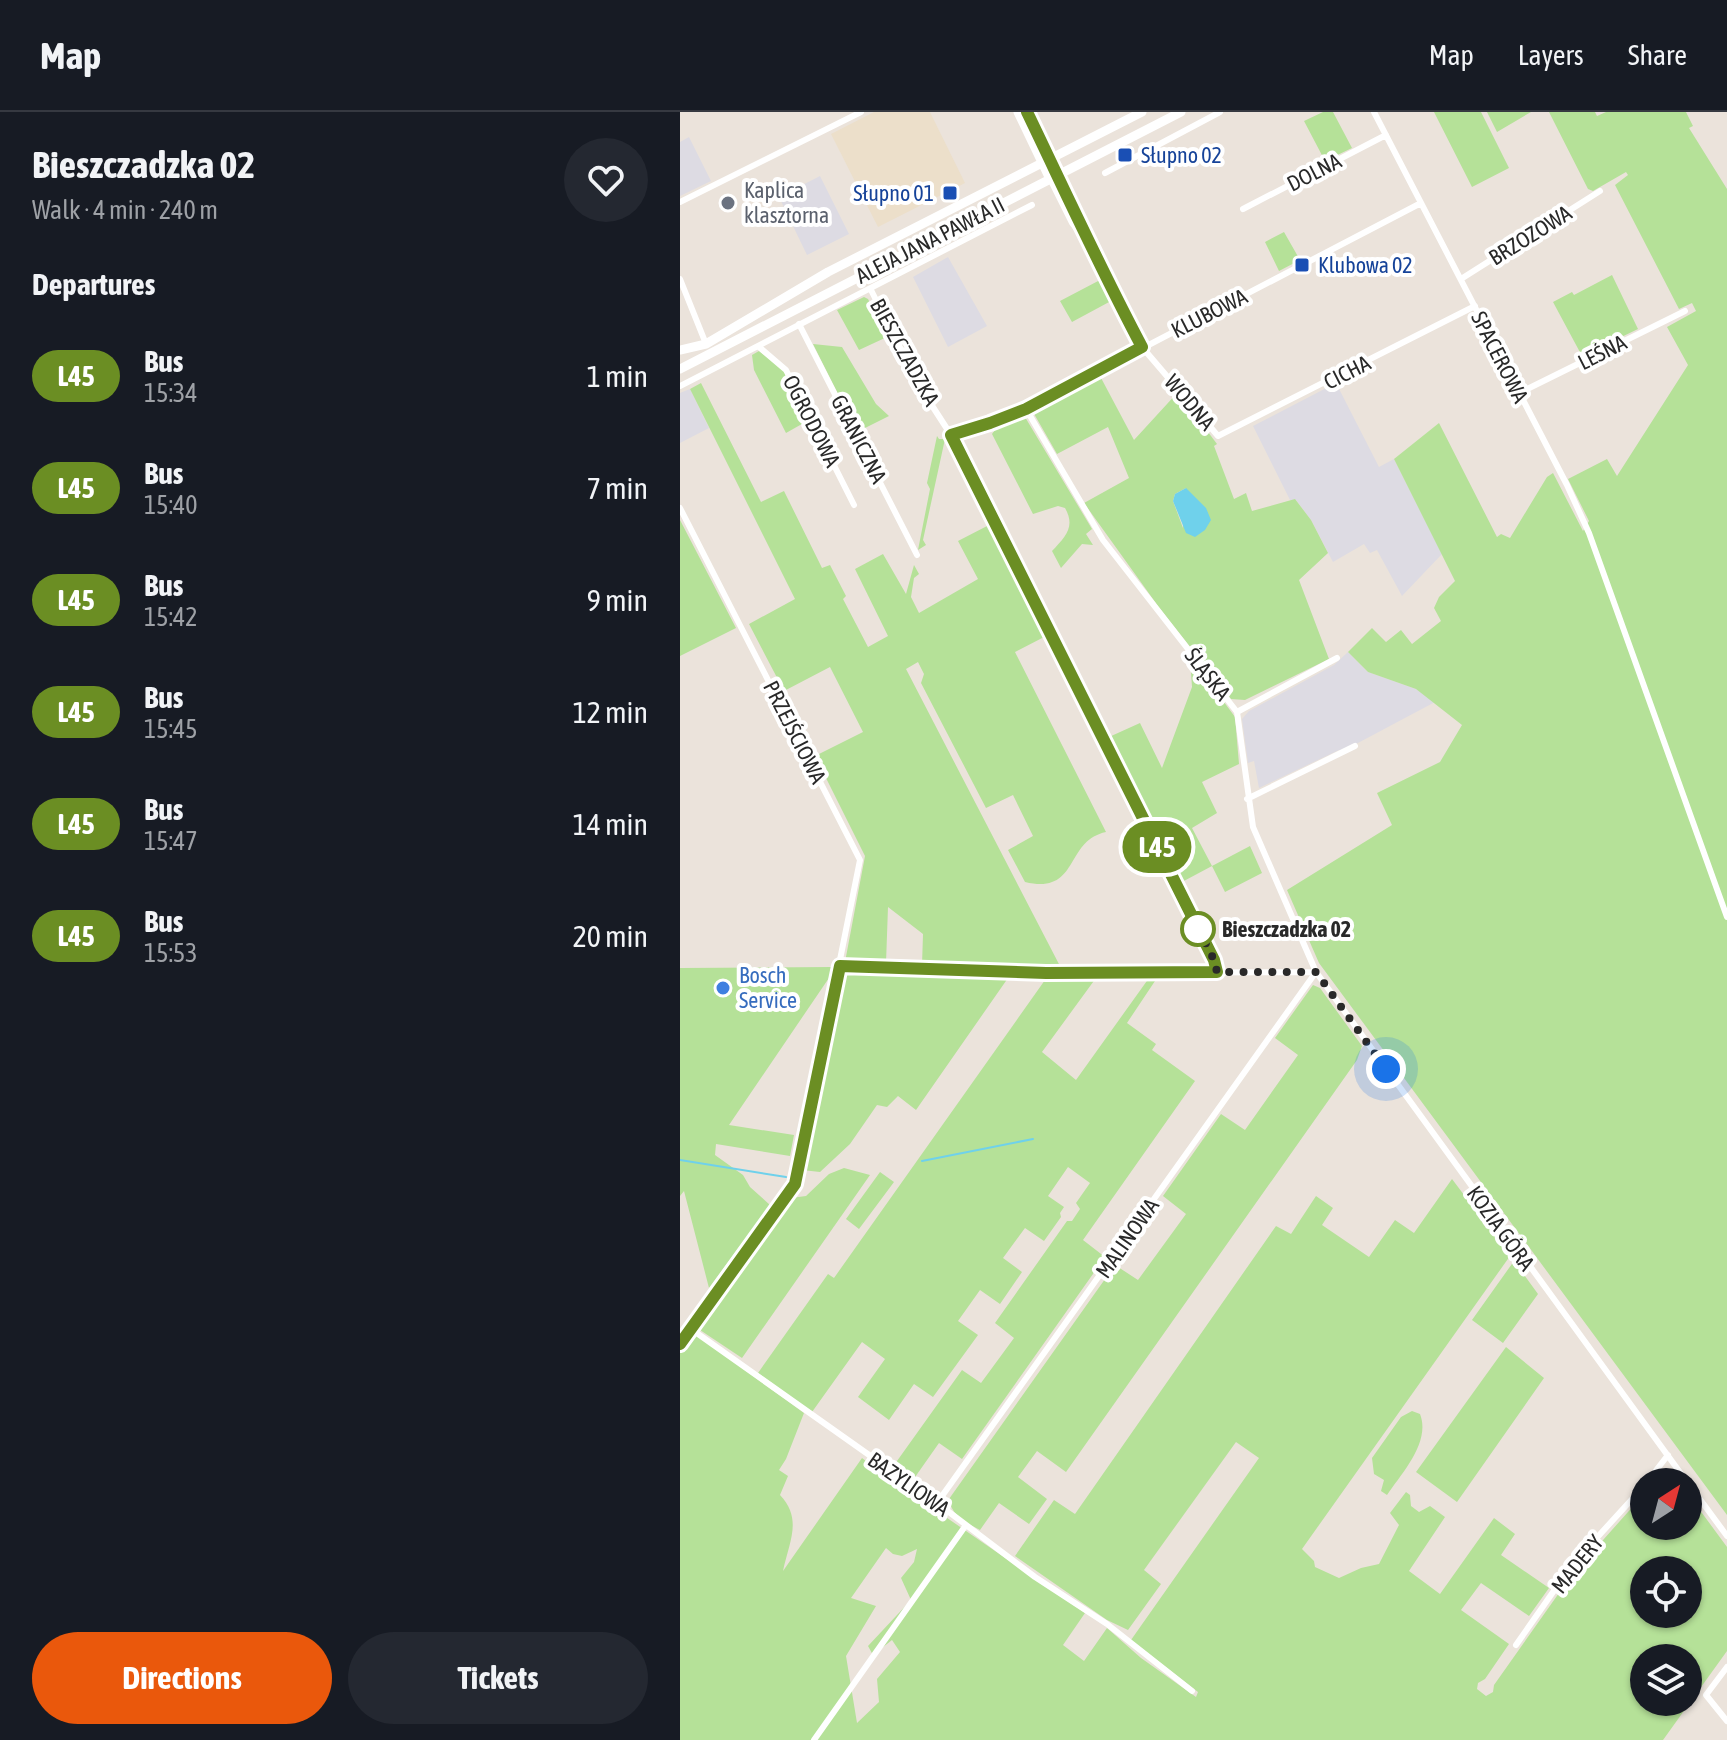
<!DOCTYPE html>
<html lang="en">
<head>
<meta charset="utf-8">
<style>
	:root { --surface:#171b24; --page:#242831; --text:#f1f3f6; --muted:#9ea1a6; --line:#363941; --accent:#ea580c }
	body { margin:0; font-family:"Asap Condensed",sans-serif; background:var(--page); color:var(--text); height:100vh; display:flex; flex-direction:column; font-size:30px; white-space:nowrap }
	* { box-sizing:border-box; margin:0 }
	p { font-size:26px; color:var(--muted) }
	.icon { flex:none; width:44px; height:44px; fill:none; stroke:currentColor; stroke-width:2; stroke-linecap:round; stroke-linejoin:round }
	.map { position:relative; flex:1; overflow:hidden }
	.sheet { display:flex; flex-direction:column; background:var(--surface); width:680px }
	.sheet>* { flex:none }
	.badge { padding:0 16px; border-radius:26px; font-size:28px; line-height:52px }
	.needle { width:52px; rotate:36deg }
	.controls { position:absolute; left:950px; top:1356px; display:grid; gap:16px }
	.controls a { display:grid; place-items:center; width:72px; height:72px; border-radius:50%; background:var(--surface); box-shadow:0 2px 6px #0004; font-size:40px }
	.you { position:absolute; width:40px; height:40px; margin:-20px; border:6px solid #fff; border-radius:50%; background:#1a73e8; box-shadow:0 0 0 12px #1a73e833 }
	.map>.badge { position:absolute; translate:-50% -50%; box-shadow:0 0 0 4px #fff }
	h2 { padding:0 32px; font-size:30px; line-height:72px }
	.round { display:grid; place-items:center; flex:none; width:84px; height:84px; border-radius:42px; background:var(--page) }
	.head { display:flex; align-items:center; justify-content:space-between; height:136px; padding:0 32px }
	h1 { font-size:38px; font-weight:700; line-height:60px }
	.button { display:flex; gap:16px; margin-top:auto; padding:16px 32px }
	.button a { flex:1; height:92px; border-radius:48px; background:var(--accent); color:#fff; font-size:32px; font-weight:700; line-height:92px; text-align:center }
	.button a+a { background:var(--page); color:var(--text) }
	ul { padding:0; list-style:none }
	li { display:flex; align-items:center; gap:24px; height:112px; padding:0 32px }
	li div { flex:1 }
	li b { display:block; font-size:30px }
	li em { font-style:normal }
	li .badge { min-width:88px; font-weight:700; text-align:center }
	header { display:flex; align-items:center; gap:48px; box-sizing:border-box; height:112px; padding:0 40px; background:var(--surface); border-bottom:2px solid var(--line) }
	header strong { font-size:38px }
	nav { display:flex; gap:44px; margin-inline-start:auto; font-size:28px }
	main { display:flex; flex:1; min-height:0 }
	.map>svg:first-child { display:block }
	.industrial { fill:#dddbe3 }
	.education { fill:#ecdfca }
	.green { fill:#b5e198; fill-rule:evenodd }
	.water { fill:#6fd1eb }
	.lines { fill:none; stroke-linecap:round; stroke-linejoin:round }
	.stream { stroke:#6fd1eb; stroke-width:2 }
	.street { stroke:#fff; stroke-width:6 }
	.secondary { stroke:#fff; stroke-width:9 }
	.line-casing { stroke:#fff; stroke-width:18 }
	.line { stroke:#6b8e23; stroke-width:12 }
	.walk { stroke:#292929; stroke-width:8; stroke-dasharray:0 14.4 }
	.transit-dot { fill:#1a4fb4; stroke:#fff; stroke-width:3 }
	.worship-dot { fill:#6b7280; stroke:#fff; stroke-width:3 }
	.stop-dot { fill:#fff; stroke:#6b8e23; stroke-width:4 }
	.shop-dot { fill:#3f7fe0; stroke:#fff; stroke-width:3 }
	.labels { text-anchor:middle; dominant-baseline:central; stroke-width:8; stroke-linejoin:round; paint-order:stroke }
	.transit-label { font-size:22px; fill:#164399; stroke:#fff; text-anchor:start }
	.street-label { font-size:22px; fill:#292929; stroke:#fff }
	.worship-label { font-size:22px; fill:#5b616d; stroke:#fff; text-anchor:start }
	.stop-label { font-size:22px; font-weight:bold; fill:#292929; stroke:#fff; text-anchor:start }
	.shop-label { font-size:22px; fill:#366cbe; stroke:#fff; text-anchor:start }
</style>
</head>
<body>
<header>
<strong>Map</strong>
<nav><a>Map</a><a>Layers</a><a>Share</a></nav>
</header>
<main>
<section class="sheet">
<div class="head"><div><h1>Bieszczadzka 02</h1><p>Walk · 4 min · 240 m</p></div><a class="round"><svg class="icon" aria-label="heart" viewBox="0 0 24 24"><path d="M12 20l-8-8c-3-5 5-10 8-4 3-6 11-1 8 4z"/></svg></a></div>
<h2>Departures</h2>
<ul>
<li><span class="badge" style="background:#6b8e23;color:#fff">L45</span><div><b>Bus</b><p>15:34</p></div><em>1 min</em></li>
<li><span class="badge" style="background:#6b8e23;color:#fff">L45</span><div><b>Bus</b><p>15:40</p></div><em>7 min</em></li>
<li><span class="badge" style="background:#6b8e23;color:#fff">L45</span><div><b>Bus</b><p>15:42</p></div><em>9 min</em></li>
<li><span class="badge" style="background:#6b8e23;color:#fff">L45</span><div><b>Bus</b><p>15:45</p></div><em>12 min</em></li>
<li><span class="badge" style="background:#6b8e23;color:#fff">L45</span><div><b>Bus</b><p>15:47</p></div><em>14 min</em></li>
<li><span class="badge" style="background:#6b8e23;color:#fff">L45</span><div><b>Bus</b><p>15:53</p></div><em>20 min</em></li>
</ul>
<div class="button"><a>Directions</a><a>Tickets</a></div>
</section>
<div class="map">
<svg width="1047" height="1628" viewBox="0 0 1047 1628">
	<rect width="100%" height="100%" fill="#ebe3db"/>
	<path class="industrial" d="M9,25L31,69L0,84V30Z
		M140,64L169,122L127,143L99,85Z
		M268,145L307,214L268,235L233,165Z
		M656,271L699,355L714,347L762,442L722,484L697,438L690,441L684,432L653,450L631,408L616,388H610L573,314Z
		M10,277L29,316L0,331V281Z
		M668,540L688,560L736,577L755,590L661,640L659,638L579,676L574,649L568,651L562,607L569,599L654,553Z"/>
	<path class="education" d="M194,0H250L285,71L198,115L151,22Z"/>
	<path class="green" d="M643,0H653L672,36L645,49L624,9Z
		M754,0H801L829,56L792,75Z
		M807,0H851L817,20Z
		M869,0H915L917,4L926,0H1006L1013,14L1009,16L1047,77V1403L639,851L607,778L712,713L697,681L760,650L782,613L736,577L688,560L668,540L692,516L706,530L721,518L732,532L761,509L754,496L759,485L775,469L714,347L759,311L817,425L821,422L830,426L867,365L873,361L903,419L909,409L888,367L927,347L937,364L1008,253L987,215L1016,199L1012,191L999,197L935,73L948,63L946,60L913,79L908,77Z
		M604,120L620,148L599,159L585,130Z
		M932,163L958,217L902,244L873,190L892,180L894,183Z
		M420,168L431,189L392,210L380,189Z
		M184,185L188,187L207,225L179,238L157,198Z
		M133,232L162,235L196,292L209,304L177,320Z
		M79,239L105,259L129,308L106,321L74,258L72,243Z
		M420,264L454,328L498,280L537,332L534,334L554,387L566,381L572,399L615,387L631,408L648,441L619,468L649,547L565,588L551,587L478,494L404,391L449,366L428,315L377,342L353,300ZM506,376L503,416L493,389L495,382Z
		M21,271L81,390L104,379L142,456L150,453L166,484L163,487L188,535L208,524L175,457L203,442L226,482L234,453L239,462L234,466L231,485L239,501L298,467L278,429L309,413L366,524L335,540L426,720C384,729 400,783 345,770L328,738L353,724L333,683L306,696L241,571L244,562L238,550L226,557L381,856L242,853L243,822L208,795L206,851L165,850L185,744L135,644L183,620L150,555L104,579L69,512L115,487L10,277Z
		M345,305L412,417L406,422L413,433L402,432L381,456L372,439C385,425 396,415 385,396L378,394L353,402L312,322L317,315Z
		M257,324L259,327H265L243,428L246,433L238,438L250,377L247,371Z
		M0,408L56,516L0,544Z
		M516,552L555,605L559,652L522,670L537,701L512,716L532,754L570,734L582,761L545,780L532,754L502,770L429,625L460,611L482,656L512,575L511,560Z
		M152,855L151,863L49,1013L114,1023L110,1044L36,1032L35,1043L63,1063L70,1075L90,1093L29,1176L4,1079L0,1084V856Z
		M163,862L328,866L236,998L218,984L207,995L197,993L170,1032L140,1060L122,1058Z
		M416,866L362,940L396,968L469,866H477L447,911L476,932L472,938L515,969L403,1128L425,1145L282,1347L259,1331L233,1368L218,1357L217,1349L282,1258L301,1271L334,1226L315,1211L387,1109H392L400,1097L396,1091L410,1071L388,1055L368,1084L384,1095L380,1101L381,1105L364,1129L345,1116L323,1146L342,1160L320,1192L300,1178L278,1209L298,1223L253,1285L234,1272L209,1308L178,1285L205,1247L182,1230L132,1300L78,1261L148,1162L154,1166L365,868Z
		M633,873L640,876L682,934L677,948L386,1360L357,1339L338,1365L367,1387L349,1412L319,1391L300,1418C286,1411 271,1403 269,1387L435,1153L458,1168L506,1102L483,1084L541,1002L565,1018L618,943L595,926Z
		M164,1056L190,1063L62,1246L17,1216L111,1086L126,1084L149,1062Z
		M200,1060L214,1070L179,1117L166,1107Z
		M772,1067L830,1144L622,1437L634,1449L635,1455L659,1466L681,1456L699,1452L719,1413L710,1401L726,1380L730,1383L731,1394L739,1400L750,1394L765,1405L729,1459L760,1482L814,1406L835,1422L821,1443L869,1476L849,1504L801,1471L781,1498L829,1532L805,1567L798,1571L797,1577L806,1584L813,1580L814,1573L891,1464L964,1382V1414H1008V1382L1047,1435V1539L983,1628H0V1240L14,1221L124,1301L106,1347L99,1358L108,1364L100,1383C123,1407 109,1430 103,1459L182,1346L254,1401L257,1399L405,1501L383,1533L404,1549L427,1516L461,1546L516,1585L518,1580L451,1528L579,1346L556,1330L464,1458L481,1472L448,1518L427,1508L335,1444L374,1388L395,1402L596,1114L611,1122L636,1084L653,1096L642,1113L689,1145L715,1108L734,1121ZM206,1436L213,1442L222,1444L237,1437L234,1450L221,1466L231,1488L188,1534L193,1543L212,1528L220,1540L197,1567L199,1590L177,1611L166,1544L196,1494L171,1486ZM964,1458H1008V1502H964ZM964,1546H1008V1590H964Z
		M834,1149L858,1182L823,1231L792,1208Z
		M826,1235L864,1266L777,1390L736,1360Z
		M732,1299L740,1302C751,1330 722,1361 707,1383L701,1379L704,1368L694,1362L692,1346L721,1305Z"/>
	<path class="water" d="M506,376L526,396L531,408L525,418L515,425L506,421L493,389L495,382Z"/>
	<g class="lines">
		<path class="stream" d="M0,1048L106,1065
			M242,1049L353,1027"/>
		<path class="street" d="M694,0L887,373L909,421L1047,805
			M425,61L540,0
			M378,63L399,106L409,133L462,235L538,324L795,194
			M370,67L392,111L406,129
			M0,90L181,0
			M563,97L706,23
			M0,167L26,232
			M781,167L920,79
			M191,178L240,275L271,323L534,848L537,860
			M119,212L237,443
			M79,235L106,258L174,393
			M0,274L352,93
			M839,281L1005,199
			M346,297L423,428L557,600L573,715L636,860L1007,1370
			M271,323L346,297L741,91
			M0,396L180,748L115,1072L0,1232
			M557,600L657,546
			M567,687L675,634
			M160,854L366,861L636,860
			M11,1217L257,1391L355,1465L427,1512L512,1579
			M967,1370L988,1343
			M1008,1371L1047,1424
			M257,1391L636,860
			M836,1533L892,1453L964,1374
			M1047,1555L1026,1583L1047,1609
			M134,1628L286,1413"/>
		<path class="secondary" d="M338,0L370,67
			M347,0L378,63
			M0,238L26,232L148,160L462,0
			M0,257L501,0"/>
	</g>
	<g class="lines">
		<g class="line-casing">
			<path id="line" d="M0,1232L115,1072L160,854L366,861L537,860L534,848L271,323L310,311L346,297L462,235C421,158 385,79 347,0"/>
		</g>
		<use href="#line" class="line"/>
		<path class="walk" d="M518,817L516,811L534,848L537,860H636L706,957"/>
	</g>
	<g class="transit-dot">
		<rect x="437" y="35" width="16" height="16" rx="4"/>
		<rect x="262" y="73" width="16" height="16" rx="4"/>
		<rect x="614" y="145" width="16" height="16" rx="4"/>
	</g>
	<circle class="worship-dot" cx="48" cy="91" r="8"/>
	<circle class="stop-dot" cx="518" cy="817" r="16"/>
	<circle class="shop-dot" cx="43" cy="876" r="8"/>
	<g class="labels">
		<g class="transit-label">
			<text x="461" y="43">Słupno 02</text>
			<text x="254" y="81" text-anchor="end">Słupno 01</text>
			<text x="638" y="153">Klubowa 02</text>
		</g>
		<g class="street-label">
			<text transform="translate(634 60) rotate(-27)">DOLNA</text>
			<text transform="translate(850 123) rotate(-32)">BRZOZOWA</text>
			<text transform="translate(250 128) rotate(-27)">ALEJA JANA PAWŁA II</text>
			<text transform="translate(529 201) rotate(-27)">KLUBOWA</text>
			<text transform="translate(225 240) rotate(61)">BIESZCZADZKA</text>
			<text transform="translate(922 240) rotate(-27)">LEŚNA</text>
			<text transform="translate(820 245) rotate(63)">SPACEROWA</text>
			<text transform="translate(667 260) rotate(-27)">CICHA</text>
			<text transform="translate(510 290) rotate(50)">WODNA</text>
			<text transform="translate(132 309) rotate(63)">OGRODOWA</text>
			<text transform="translate(179 327) rotate(63)">GRANICZNA</text>
			<text transform="translate(528 562) rotate(52)">ŚLĄSKA</text>
			<text transform="translate(115 620) rotate(63)">PRZEJŚCIOWA</text>
			<text transform="translate(821 1116) rotate(54)">KOZIA GÓRA</text>
			<text transform="translate(447 1126) rotate(-55)">MALINOWA</text>
			<text transform="translate(229 1372) rotate(35)">BAZYLIOWA</text>
			<text transform="translate(897 1452) rotate(-51)">MADERY</text>
		</g>
		<g class="worship-label">
			<text x="64" y="78">Kaplica<tspan x="64" dy="25">klasztorna</tspan></text>
		</g>
		<g class="stop-label">
			<text x="542" y="817">Bieszczadzka 02</text>
		</g>
		<g class="shop-label">
			<text x="59" y="863">Bosch<tspan x="59" dy="25">Service</tspan></text>
		</g>
	</g>
</svg>
<div class="controls">
<a><svg class="needle" viewBox="-14 -14 28 28"><path d="M0-13l5 13h-10z" fill="#e53935"/><path d="M0 13l5-13h-10z" fill="#9ea1a6"/></svg></a>
<a><svg class="icon" aria-label="locate" viewBox="0 0 24 24"><circle cx="12" cy="12" r="6"/><path d="M12 2v4M12 18v4M2 12h4M18 12h4"/></svg></a>
<a><svg class="icon" aria-label="layers" viewBox="0 0 24 24"><path d="M12 4l9 5-9 5-9-5zM3 14l9 5 9-5"/></svg></a>
</div>
<div class="you" style="left:706px;top:957px"></div>
<b class="badge" style="left:477px;top:735px;background:#6b8e23;color:#fff">L45</b>
</div>
</main>
</body>
</html>
